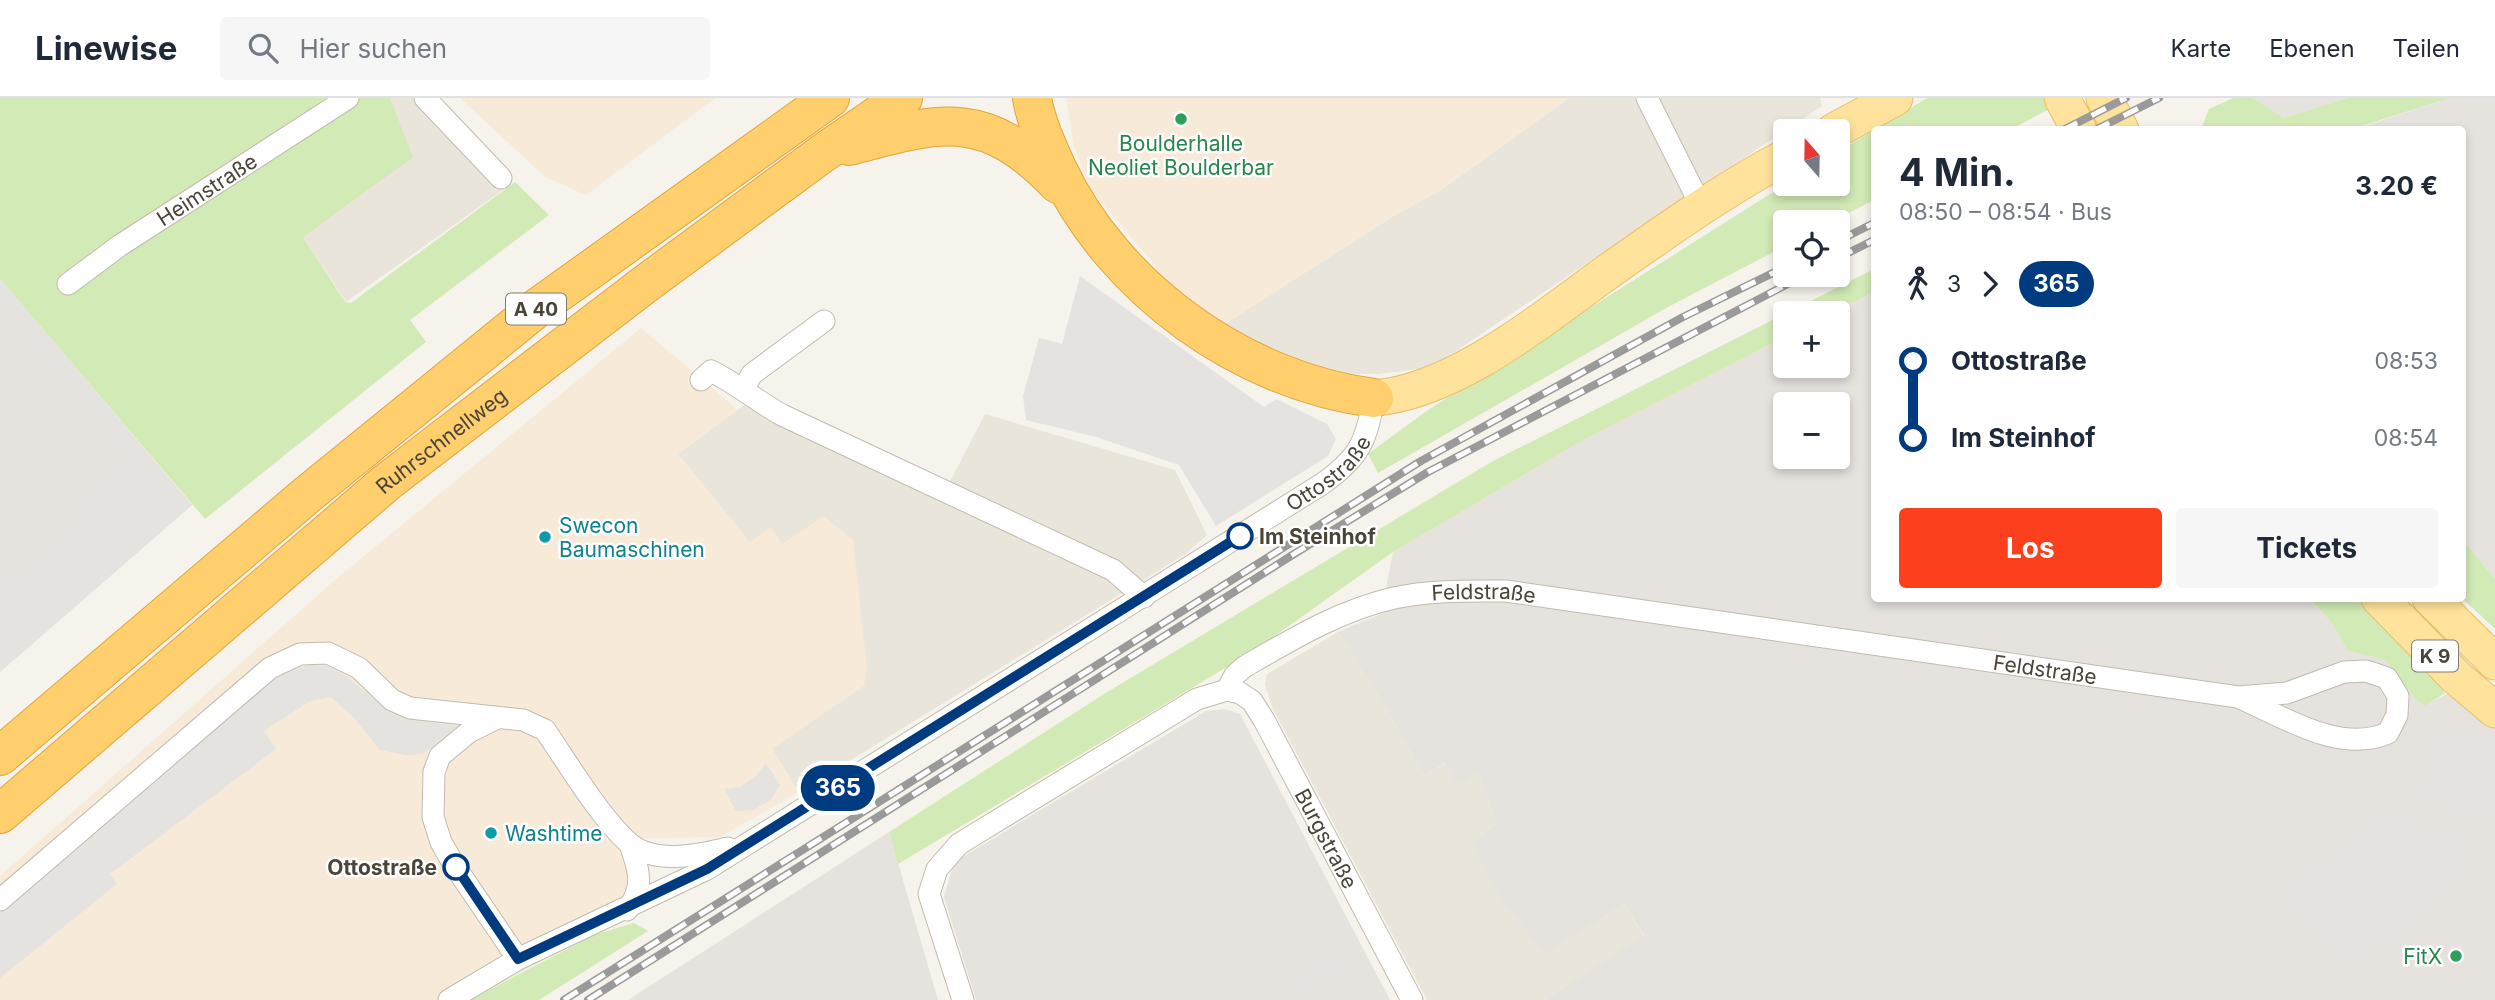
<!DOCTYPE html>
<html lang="de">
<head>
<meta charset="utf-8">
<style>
	:root { --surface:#fff; --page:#f6f6f7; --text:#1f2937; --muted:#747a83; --line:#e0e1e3; --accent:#fc3f1d }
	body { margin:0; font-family:Inter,sans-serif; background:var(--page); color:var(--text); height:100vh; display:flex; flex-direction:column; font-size:26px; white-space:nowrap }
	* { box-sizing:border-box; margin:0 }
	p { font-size:23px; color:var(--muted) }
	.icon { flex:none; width:38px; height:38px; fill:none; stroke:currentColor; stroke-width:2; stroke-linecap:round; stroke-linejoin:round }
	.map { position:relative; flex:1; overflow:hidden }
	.panel { position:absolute; left:1871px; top:28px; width:595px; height:476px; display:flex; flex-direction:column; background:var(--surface); border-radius:7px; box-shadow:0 4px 10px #0003 }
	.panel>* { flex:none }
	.badge { padding:0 14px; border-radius:23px; font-size:24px; line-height:46px }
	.needle { width:46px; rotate:340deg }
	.buttons { position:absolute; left:1773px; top:21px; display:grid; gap:14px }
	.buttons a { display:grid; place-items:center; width:77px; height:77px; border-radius:7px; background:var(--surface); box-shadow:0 4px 10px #0003; font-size:35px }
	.map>.badge { position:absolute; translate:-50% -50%; box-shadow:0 0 0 4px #fff }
	.legs { display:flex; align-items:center; gap:10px; height:77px; padding:0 28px; font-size:23px }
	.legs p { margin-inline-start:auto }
	.head { display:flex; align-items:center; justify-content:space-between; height:119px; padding:0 28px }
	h1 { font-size:38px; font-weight:700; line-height:52px }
	.cta { display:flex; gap:14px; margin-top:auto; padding:14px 28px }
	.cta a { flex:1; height:80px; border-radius:7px; background:var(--accent); color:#fff; font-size:28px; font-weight:700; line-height:80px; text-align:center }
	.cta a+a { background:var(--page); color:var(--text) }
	ul { padding:0 28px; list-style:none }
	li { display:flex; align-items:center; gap:24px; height:77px; font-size:26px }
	li i { display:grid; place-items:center; width:10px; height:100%; margin:0 9px; background:currentColor }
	li i::after { content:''; width:18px; height:18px; margin:-9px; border:5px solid; border-radius:50%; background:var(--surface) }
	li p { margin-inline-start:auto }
	li:first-child i { background:linear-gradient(#0000 50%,currentColor 0) }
	li:last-child i { background:linear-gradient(currentColor 50%,#0000 0) }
	header { display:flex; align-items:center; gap:42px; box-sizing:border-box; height:98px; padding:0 35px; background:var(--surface); border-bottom:2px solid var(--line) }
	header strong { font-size:33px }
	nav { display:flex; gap:38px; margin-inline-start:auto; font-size:24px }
	.search { width:490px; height:63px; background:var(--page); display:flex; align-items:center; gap:18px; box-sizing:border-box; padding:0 24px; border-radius:7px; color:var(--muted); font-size:26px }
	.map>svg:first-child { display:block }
	.residential { fill:#eae5da }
	.commercial { fill:#f7ead8 }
	.industrial { fill:#e6e2dd; fill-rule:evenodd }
	.green { fill:#d2eab5 }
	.parking { fill:#e5e3e0 }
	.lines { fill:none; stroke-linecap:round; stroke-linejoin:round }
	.minor-casing { stroke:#c2bbae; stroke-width:23 }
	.primary-casing { stroke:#e6c16a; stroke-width:37 }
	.motorway-casing { stroke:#e0a43c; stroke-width:40 }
	.minor { stroke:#fff; stroke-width:21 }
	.primary { stroke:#ffe39c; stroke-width:35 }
	.motorway { stroke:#ffcf6e; stroke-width:38 }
	.rail-casing { stroke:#9a9a9a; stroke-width:8 }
	.rail { stroke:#fff; stroke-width:5; stroke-dasharray:16; stroke-linecap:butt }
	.line-1-casing { stroke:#fff; stroke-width:16 }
	.line-1 { stroke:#003b80; stroke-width:10 }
	.leisure-dot { fill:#2e9e5b; stroke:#fff; stroke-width:2.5 }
	.stop-1-dot { fill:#fff; stroke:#003b80; stroke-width:3.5 }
	.culture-dot { fill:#0f9aa8; stroke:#fff; stroke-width:2.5 }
	.labels { text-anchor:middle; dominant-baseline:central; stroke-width:5; stroke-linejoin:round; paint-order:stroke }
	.shield { fill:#fff; stroke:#817c74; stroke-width:2 }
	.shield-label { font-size:19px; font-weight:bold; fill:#4b4439 }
	.leisure-label { font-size:21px; fill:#27864d; stroke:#fff }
	.street-label { font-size:21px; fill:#4b4439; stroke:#fff }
	.culture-label { font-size:21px; fill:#0d838f; stroke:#fff; text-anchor:start }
	.stop-label { font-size:21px; font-weight:bold; fill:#4b4439; stroke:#fff; text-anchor:start }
</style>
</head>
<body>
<header>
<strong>Linewise</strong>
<div class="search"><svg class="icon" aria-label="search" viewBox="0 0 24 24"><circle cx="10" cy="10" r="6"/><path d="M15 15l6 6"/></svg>Hier suchen</div>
<nav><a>Karte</a><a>Ebenen</a><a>Teilen</a></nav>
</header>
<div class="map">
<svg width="2495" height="902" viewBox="0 0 2495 902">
	<rect width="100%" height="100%" fill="#f6f3ec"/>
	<path class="residential" d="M0,0H421L503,92L346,204L303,139Z
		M1569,0H1820L1822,8L1447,259L1420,271L1378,276H1334L1295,264L1223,227L1397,116L1441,92Z
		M744,307L941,401L985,316L1175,372L1207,437L1184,457L799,694L772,651L781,446L750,445L678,356Z
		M1338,534L1381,602L1424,677L1446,665L1478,675L1497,725L1471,745L1546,854L1624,806L1644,838L1545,902H1427L1272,609L1265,586L1267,576Z"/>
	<path class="commercial" d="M460,0H715L586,97L545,79Z
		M1066,0H1569L1441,92L1397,116L1223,227L1174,190L1090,91L1074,48Z
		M641,230L738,312L678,356L750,444L771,429L782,446L824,418L853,442L867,570L864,588L772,651L799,694L720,739L644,740L620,821L470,902H0V778L335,482Z"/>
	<path class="industrial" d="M2253,0H2348L2284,20Z
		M2450,0H2495V481L2462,441V32H2352Z
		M0,181L192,407L0,574Z
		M1874,194V500L2310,501L2332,525L2348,553L2385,562L2416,602L2424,608L2454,592L2495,627V902H1545L1644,837L1624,806L1546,855L1502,804L1471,745L1497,725L1478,675L1458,686L1445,665L1424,677L1381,602L1338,534L1381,516L1393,454L1583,342L1785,239V268H1838V215H1832ZM1785,306H1838V359H1785Z
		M1224,611L1240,616L1390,902H976L944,799L954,764L1206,613Z
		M889,734L938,902H628Z"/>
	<path class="green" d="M0,0H390L413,59L303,139L345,204L351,205L515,84L549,117L410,222L426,244L205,421L0,181Z
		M1927,0H2045L2051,10L2010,32H1874Z
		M2233,0H2253L2284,20L2348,0H2450L2352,31H2201L2209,11Z
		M1874,32V102L1831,124H1785V148L1668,209L1378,375L1368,356L1428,312L1786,86H1838V54Z
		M1874,171V194L1832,215H1785V239L1583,342L1393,454L1252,554L898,766L889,734L1104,596L1493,363Z
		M2462,441L2495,481V531L2462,500Z
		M2310,501H2364L2445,595L2425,608L2416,602L2385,562L2348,553L2332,525Z
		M634,825L648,833L539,902H470L594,837Z"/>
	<path class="parking" d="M1080,178L1264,309L1276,301L1327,326L1336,341L1328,358L1216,428L1179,367L1096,339L1026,322L1023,298L1039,240L1062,246Z
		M0,181L192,407L0,574V490L78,425L69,413L132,358L22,230L29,224L14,206L0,218Z
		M308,567L329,568L346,578L390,614L405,621L460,628L423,656L406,657L380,652L355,621L331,599L310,603L264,633L276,651L110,776L117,786L0,880V811L266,584Z
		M2445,627L2495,647V728L2417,702Z
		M766,665L780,687L771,702L753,712L736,713L724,691L740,689L756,678Z
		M2384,712L2394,725L2402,719L2472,744L2464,771L2468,776L2351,874L2289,803L2290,790Z
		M1347,849L1354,861L1300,892L1293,879Z"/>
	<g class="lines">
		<g class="minor-casing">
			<g id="minor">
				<path d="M425,0L501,80"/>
				<path d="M1647,0L1702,110"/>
				<path id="s1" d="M68,186L119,148L348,0"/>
				<path d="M701,282L711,273C737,286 757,303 782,317L1113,472L1144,499"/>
				<path d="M744,290L752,276L824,223"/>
				<path id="s2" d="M1227,592L1235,577L1244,569C1291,542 1340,512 1394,500C1431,492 1468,493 1506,493L2238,599C2284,619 2339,656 2388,635L2397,617L2398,598L2387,580L2366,573L2344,574L2287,595L2238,599"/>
				<path d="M497,620L469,634L440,658L434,674L433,719L441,744L454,767L518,861"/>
				<path d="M0,802L270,570L300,556L328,555L359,570L392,602L410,610L523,622L545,632C567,664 601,721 629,745C655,767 699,757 728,750"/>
				<path d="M627,812C645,789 639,772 630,746"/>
				<path id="s3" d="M449,902L518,861L707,771L1322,386C1360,359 1366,344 1374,300"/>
				<path id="s4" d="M963,902L929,796L937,771L959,746L1197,601L1227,592L1240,595L1252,603L1264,622L1412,902"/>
			</g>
		</g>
		<g class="primary-casing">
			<path id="primary" d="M2062,0L2079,32
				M2104,0L2121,32
				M1834,33L1895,0
				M1374,300C1454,294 1541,222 1606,175C1663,135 1723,92 1785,59
				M2379,500L2456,579L2495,612
				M2430,500L2495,564"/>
		</g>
		<g class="motorway-casing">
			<g id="motorway">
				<path d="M1032,0C1036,24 1047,48 1057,70C1114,191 1242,283 1374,300"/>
				<path d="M849,48C942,23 985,10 1058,86"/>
				<path d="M0,658L308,396L537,210L830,0"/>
				<path id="s5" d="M0,716L387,384L644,187L823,55L903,0"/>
			</g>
		</g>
		<use href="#minor" class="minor"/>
		<use href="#primary" class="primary"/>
		<use href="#motorway" class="motorway"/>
		<g class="rail-casing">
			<path id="rail" d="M2063,32L2126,0
				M2095,32L2159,0
				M1838,143L1874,125
				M1838,160L1874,142
				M564,902L1421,363L1683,219L1785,169
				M588,902L1294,456L1428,374L1805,177"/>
		</g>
		<use href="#rail" class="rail"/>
	</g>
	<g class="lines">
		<g class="line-1-casing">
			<path id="line-1" d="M456,769L518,861L707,771L1240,438"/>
		</g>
		<use href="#line-1" class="line-1"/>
	</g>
	<g class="leisure-dot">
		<circle cx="1181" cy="21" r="7"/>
		<circle cx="2456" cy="858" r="7"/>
	</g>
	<g class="stop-1-dot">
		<circle cx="1240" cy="438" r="12"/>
		<circle cx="456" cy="769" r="12"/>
	</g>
	<g class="culture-dot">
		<circle cx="545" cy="439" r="7"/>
		<circle cx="491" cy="735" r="7"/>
	</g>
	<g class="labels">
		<g class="shield">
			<rect x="506" y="195.5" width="60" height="31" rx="5"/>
			<rect x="2412" y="542.5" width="46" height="31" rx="5"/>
		</g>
		<g class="shield-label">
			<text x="536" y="211">A 40</text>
			<text x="2435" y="558">K 9</text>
		</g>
		<g class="leisure-label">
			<text x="1181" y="45">Boulderhalle<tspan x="1181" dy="24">Neoliet Boulderbar</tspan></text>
			<text x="2442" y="858" text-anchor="end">FitX</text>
		</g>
		<g class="street-label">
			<text stroke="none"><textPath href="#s1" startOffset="168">Heimstraße</textPath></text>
			<text stroke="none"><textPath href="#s5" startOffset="578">Ruhrschnellweg</textPath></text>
			<text stroke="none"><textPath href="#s3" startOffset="1027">Ottostraße</textPath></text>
			<text stroke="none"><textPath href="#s2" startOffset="285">Feldstraße</textPath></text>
			<text stroke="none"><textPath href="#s2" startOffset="852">Feldstraße</textPath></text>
			<text stroke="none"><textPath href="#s4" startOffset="665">Burgstraße</textPath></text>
		</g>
		<g class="culture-label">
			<text x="559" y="427">Swecon<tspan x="559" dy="24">Baumaschinen</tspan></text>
			<text x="505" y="735">Washtime</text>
		</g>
		<g class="stop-label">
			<text x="1259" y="438">Im Steinhof</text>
			<text x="437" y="769" text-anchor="end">Ottostraße</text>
		</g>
	</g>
</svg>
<div class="buttons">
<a><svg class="needle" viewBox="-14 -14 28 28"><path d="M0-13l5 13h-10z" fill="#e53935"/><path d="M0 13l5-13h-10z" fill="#747a83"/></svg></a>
<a><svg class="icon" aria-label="locate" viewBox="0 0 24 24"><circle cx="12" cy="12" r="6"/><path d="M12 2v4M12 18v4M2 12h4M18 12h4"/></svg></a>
<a>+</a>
<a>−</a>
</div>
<b class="badge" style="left:838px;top:690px;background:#003b80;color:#fff">365</b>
<section class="panel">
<div class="head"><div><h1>4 Min.</h1><p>08:50 – 08:54 · Bus</p></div><b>3.20 €</b></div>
<div class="legs"><svg class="icon" aria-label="walk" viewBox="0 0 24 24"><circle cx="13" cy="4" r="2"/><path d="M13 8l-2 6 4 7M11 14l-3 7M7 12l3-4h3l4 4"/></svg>3<svg class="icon" aria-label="forward" viewBox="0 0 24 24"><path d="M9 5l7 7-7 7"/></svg><b class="badge" style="background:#003b80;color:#fff">365</b></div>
<ul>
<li><i style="color:#003b80"></i><b>Ottostraße</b><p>08:53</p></li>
<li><i style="color:#003b80"></i><b>Im Steinhof</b><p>08:54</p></li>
</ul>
<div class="cta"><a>Los</a><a>Tickets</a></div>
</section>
</div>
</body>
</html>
